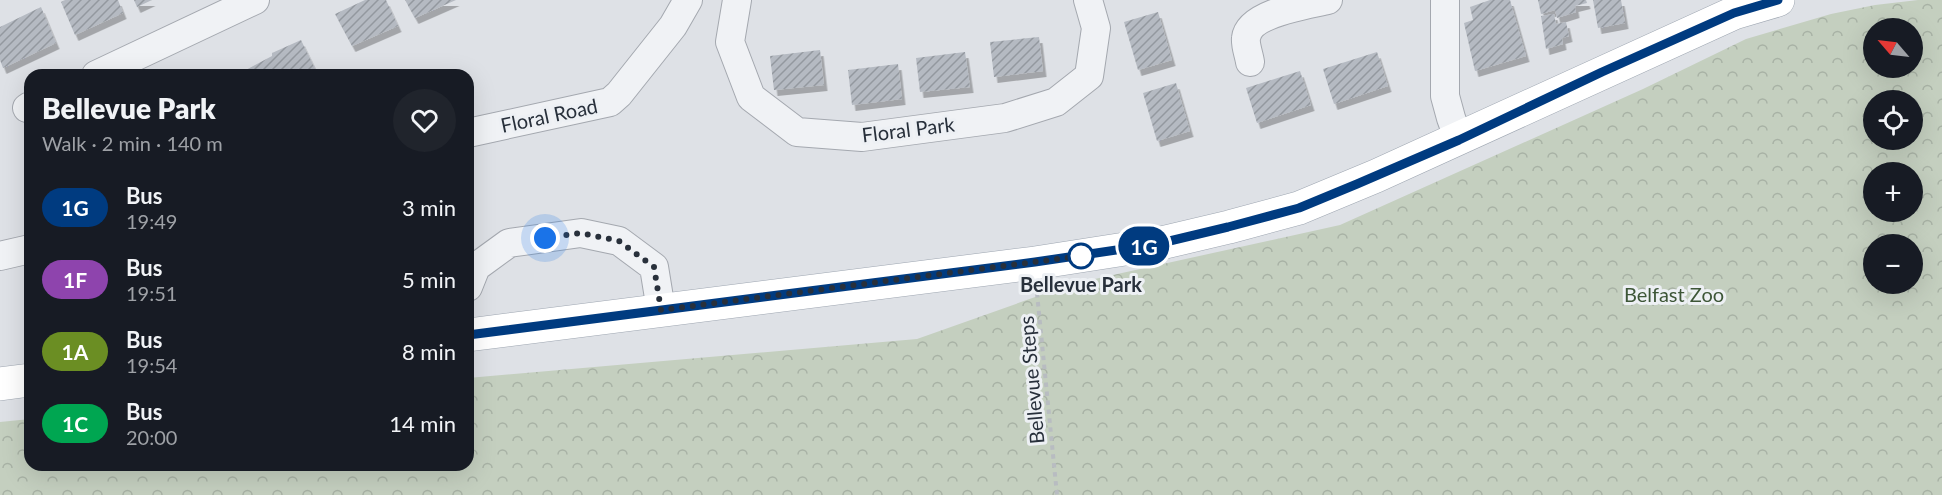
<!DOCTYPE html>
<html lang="en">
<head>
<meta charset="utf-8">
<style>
	:root { --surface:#171b24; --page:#20242c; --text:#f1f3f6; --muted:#9ea1a6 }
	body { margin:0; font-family:Lato,sans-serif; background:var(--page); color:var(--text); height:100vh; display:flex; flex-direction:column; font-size:22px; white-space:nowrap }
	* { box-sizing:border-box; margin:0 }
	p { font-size:20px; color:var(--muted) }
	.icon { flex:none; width:33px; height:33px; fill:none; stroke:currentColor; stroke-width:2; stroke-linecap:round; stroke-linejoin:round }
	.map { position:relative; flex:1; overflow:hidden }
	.drawer { position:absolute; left:24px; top:69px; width:450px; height:402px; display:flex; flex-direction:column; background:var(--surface); border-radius:18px; box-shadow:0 6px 24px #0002 }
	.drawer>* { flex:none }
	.badge { padding:0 12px; border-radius:20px; font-size:21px; line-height:39px }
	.needle { width:39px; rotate:298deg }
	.buttons { position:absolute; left:1863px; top:18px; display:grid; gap:12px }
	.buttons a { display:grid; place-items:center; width:60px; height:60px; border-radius:50%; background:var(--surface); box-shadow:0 6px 24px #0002; font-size:30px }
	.you { position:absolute; width:30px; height:30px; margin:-15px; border:4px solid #fff; border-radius:50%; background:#1a73e8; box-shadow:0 0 0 9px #1a73e833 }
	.map>.badge { position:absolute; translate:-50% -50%; box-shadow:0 0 0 3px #fff }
	.round { display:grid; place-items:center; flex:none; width:63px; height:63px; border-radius:32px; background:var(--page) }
	.summary { display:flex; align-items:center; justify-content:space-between; height:102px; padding:0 18px }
	h1 { font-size:28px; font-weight:800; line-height:45px }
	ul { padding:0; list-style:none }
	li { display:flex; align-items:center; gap:18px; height:72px; padding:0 18px }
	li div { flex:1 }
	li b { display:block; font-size:22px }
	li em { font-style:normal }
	li .badge { min-width:66px; font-weight:700; text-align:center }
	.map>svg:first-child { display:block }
	.park { fill:url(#park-crowns); fill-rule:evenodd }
	.building { fill:url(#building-hatch); filter:url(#shadow) }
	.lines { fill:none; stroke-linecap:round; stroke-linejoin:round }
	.minor-casing { stroke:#a4a8af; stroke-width:30 }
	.major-casing { stroke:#9ea6b1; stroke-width:34 }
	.path { stroke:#b8bcc1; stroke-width:4; stroke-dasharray:4.5 4.5; stroke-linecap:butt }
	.minor { stroke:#f0f2f5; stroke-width:28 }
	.major { stroke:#fff; stroke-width:33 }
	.line-casing { stroke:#fff; stroke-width:14 }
	.line { stroke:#003b80; stroke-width:9 }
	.walk { stroke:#28303b; stroke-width:6; stroke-dasharray:0 10.8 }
	.stop-dot { fill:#fff; stroke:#003b80; stroke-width:3 }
	.labels { text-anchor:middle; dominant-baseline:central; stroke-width:6; stroke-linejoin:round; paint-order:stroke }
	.street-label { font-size:20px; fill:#28303b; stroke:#edf0f4 }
	.stop-label { font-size:20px; font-weight:bold; fill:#28303b; stroke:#edf0f4 }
	.park-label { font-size:20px; fill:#3d5637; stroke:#edf0f4 }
</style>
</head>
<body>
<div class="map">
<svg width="1942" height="495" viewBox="0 0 1942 495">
	<defs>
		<pattern id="park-crowns" width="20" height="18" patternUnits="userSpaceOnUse" patternTransform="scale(1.5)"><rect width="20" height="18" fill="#c4cfbf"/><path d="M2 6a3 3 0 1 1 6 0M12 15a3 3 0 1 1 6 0" fill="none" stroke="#a8b2a5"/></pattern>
		<pattern id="building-hatch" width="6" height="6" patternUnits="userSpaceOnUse" patternTransform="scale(1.5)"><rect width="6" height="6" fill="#b5bac2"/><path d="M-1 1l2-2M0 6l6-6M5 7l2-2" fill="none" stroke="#93989f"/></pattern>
		<filter id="shadow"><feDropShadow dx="3.5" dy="6" stdDeviation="0" flood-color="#0004"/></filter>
	</defs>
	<rect width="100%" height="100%" fill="#dee1e6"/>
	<path class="park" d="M1918,0H1942V495H0V422L30,419V465H468V378L917,339L1072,284L1340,225L1643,89L1746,39L1831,14L1875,5ZM1874,28H1912V68H1874ZM1874,100H1912V140H1874ZM1874,172H1912V212H1874ZM1874,244H1912V284H1874Z"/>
	<path class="building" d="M65,0H118L123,13L75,35L61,2Z
		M134,0H152L137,7Z
		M365,0H386L398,26L352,46L335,14Z
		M405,0H456L415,18Z
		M1490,0H1510L1526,56L1475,71L1464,23L1473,20L1470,7Z
		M1538,0H1586L1587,3L1575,6L1576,12L1557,18L1555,10L1541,14Z
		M1593,0H1621L1625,23L1598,28Z
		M41,7L56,43L3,68L0,60V27Z
		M1158,12L1172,60L1138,70L1124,22Z
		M1554,14L1556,24L1566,22L1569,36L1562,38L1563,44L1546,49L1541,16Z
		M1039,37L1043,71L994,77L990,42Z
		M301,40L318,75H246L244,71L272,56V53Z
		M820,50L824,85L774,90L770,56Z
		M965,52L970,87L920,92L916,58Z
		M1377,52L1388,86L1334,104L1323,69Z
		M898,64L902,99L852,105L848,70Z
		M1300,71L1311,105L1257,123L1246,88Z
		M1176,83L1190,131L1157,141L1143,93Z"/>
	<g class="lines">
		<g class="minor-casing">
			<path id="minor" d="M737,0L730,42L751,97L797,132L862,137L1005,118L1056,102L1089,76L1096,28L1088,0
				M1445,0V96L1451,118L1459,140
				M1250,62C1249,55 1245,45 1246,38C1249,13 1307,5 1328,0
				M96,75L255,0
				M27,108L30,106
				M468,133L610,102L619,94L673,26L688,0
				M0,256L30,249
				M468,287L476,267L509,243L581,233L619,241L654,267L661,310"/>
		</g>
		<g class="major-casing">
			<path id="major" d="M468,335L1035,263L1157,244L1229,227L1299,208L1376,176L1734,13L1778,0
				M0,384L30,380"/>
		</g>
		<path class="path" d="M1037,293L1057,495"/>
		<use href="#minor" class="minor"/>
		<use href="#major" class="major"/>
	</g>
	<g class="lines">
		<g class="line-casing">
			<path id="line" d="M468,335L1035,262L1157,244L1228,227L1299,208L1357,184L1459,140L1602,72L1734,13L1778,0"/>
		</g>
		<use href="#line" class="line"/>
		<path class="walk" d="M545,238L581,233L619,241L654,267L661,310L1081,256"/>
	</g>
	<circle class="stop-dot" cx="1081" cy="256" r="12"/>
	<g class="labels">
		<g class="street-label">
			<text transform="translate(549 115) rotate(-12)">Floral Road</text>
			<text transform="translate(908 129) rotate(-7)">Floral Park</text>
			<text transform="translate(1031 380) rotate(-95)">Bellevue Steps</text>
		</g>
		<g class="stop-label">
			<text x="1081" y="284">Bellevue Park</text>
		</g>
		<g class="park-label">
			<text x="1674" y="294">Belfast Zoo</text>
		</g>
	</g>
</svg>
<div class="buttons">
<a><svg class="needle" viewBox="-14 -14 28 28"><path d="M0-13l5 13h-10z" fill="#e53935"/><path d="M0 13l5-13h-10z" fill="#9ea1a6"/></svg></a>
<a><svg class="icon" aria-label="locate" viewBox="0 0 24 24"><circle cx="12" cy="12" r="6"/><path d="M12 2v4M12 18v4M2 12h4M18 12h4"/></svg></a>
<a>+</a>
<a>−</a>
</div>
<div class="you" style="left:545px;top:238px"></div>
<b class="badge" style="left:1144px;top:246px;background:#003b80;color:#fff">1G</b>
<section class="drawer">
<div class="summary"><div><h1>Bellevue Park</h1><p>Walk · 2 min · 140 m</p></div><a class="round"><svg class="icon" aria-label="heart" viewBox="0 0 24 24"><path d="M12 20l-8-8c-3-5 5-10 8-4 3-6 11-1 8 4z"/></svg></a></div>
<ul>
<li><span class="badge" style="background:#003b80;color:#fff">1G</span><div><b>Bus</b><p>19:49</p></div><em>3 min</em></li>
<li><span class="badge" style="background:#8e44ad;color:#fff">1F</span><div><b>Bus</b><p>19:51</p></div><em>5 min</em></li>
<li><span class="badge" style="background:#6b8e23;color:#fff">1A</span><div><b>Bus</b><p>19:54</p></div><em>8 min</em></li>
<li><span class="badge" style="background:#00a651;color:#fff">1C</span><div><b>Bus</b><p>20:00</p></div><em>14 min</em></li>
</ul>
</section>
</div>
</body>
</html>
